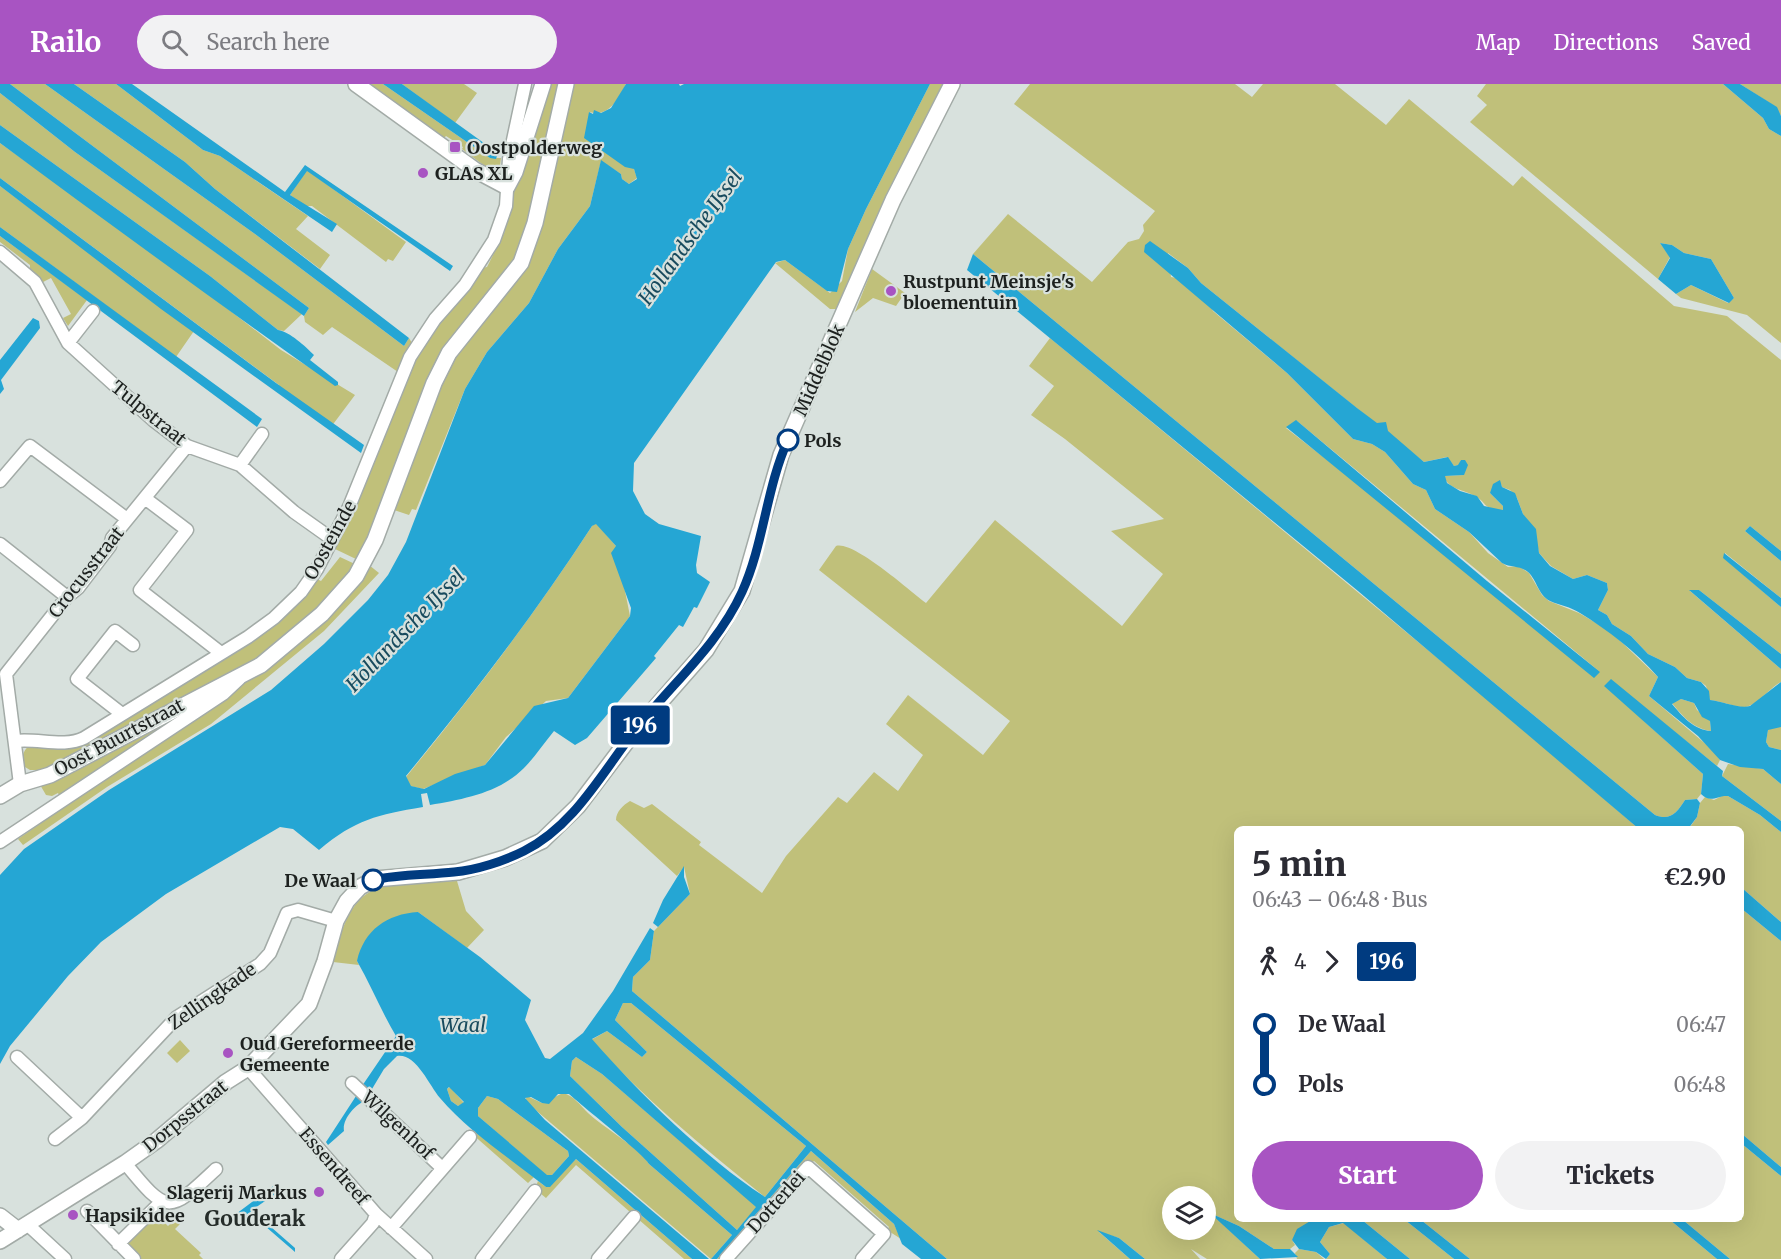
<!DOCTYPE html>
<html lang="en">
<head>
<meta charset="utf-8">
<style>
	:root { --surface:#fff; --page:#f2f2f3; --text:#2b2b33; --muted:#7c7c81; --accent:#a854c2 }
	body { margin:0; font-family:Merriweather,serif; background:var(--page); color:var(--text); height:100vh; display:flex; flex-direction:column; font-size:22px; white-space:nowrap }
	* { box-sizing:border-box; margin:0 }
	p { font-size:20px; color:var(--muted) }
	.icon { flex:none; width:33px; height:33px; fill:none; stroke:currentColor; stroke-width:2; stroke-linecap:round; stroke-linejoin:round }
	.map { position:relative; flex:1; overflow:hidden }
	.sheet { position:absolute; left:1234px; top:742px; width:510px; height:396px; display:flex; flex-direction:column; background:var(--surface); border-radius:9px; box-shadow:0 6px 24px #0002 }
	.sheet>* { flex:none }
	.badge { padding:0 12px; border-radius:4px; font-size:21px; line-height:39px }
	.controls { position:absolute; left:1162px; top:1102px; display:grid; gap:12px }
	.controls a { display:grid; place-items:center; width:54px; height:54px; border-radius:50%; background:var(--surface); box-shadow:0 6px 24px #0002; font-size:30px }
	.map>.badge { position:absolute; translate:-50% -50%; box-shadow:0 0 0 3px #fff }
	.legs { display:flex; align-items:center; gap:9px; height:66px; padding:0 18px; font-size:20px }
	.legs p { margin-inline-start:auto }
	.headline { display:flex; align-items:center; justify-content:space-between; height:102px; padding:0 18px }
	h1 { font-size:33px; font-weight:800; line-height:45px }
	.button { display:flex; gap:12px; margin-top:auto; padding:12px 18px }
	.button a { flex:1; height:69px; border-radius:36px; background:var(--accent); color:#fff; font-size:24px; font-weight:800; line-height:69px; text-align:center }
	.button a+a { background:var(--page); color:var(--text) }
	ul { padding:0 18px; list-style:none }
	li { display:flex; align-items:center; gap:21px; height:60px; font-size:22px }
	li i { display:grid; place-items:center; width:9px; height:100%; margin:0 8px; background:currentColor }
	li i::after { content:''; width:15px; height:15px; margin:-8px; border:4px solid; border-radius:50%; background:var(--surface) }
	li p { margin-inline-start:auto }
	li:first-child i { background:linear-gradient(#0000 50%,currentColor 0) }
	li:last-child i { background:linear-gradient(currentColor 50%,#0000 0) }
	header { display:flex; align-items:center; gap:36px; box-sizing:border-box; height:84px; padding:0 30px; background:var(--accent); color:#fff }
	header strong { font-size:28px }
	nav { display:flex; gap:33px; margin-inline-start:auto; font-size:21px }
	.search { width:420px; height:54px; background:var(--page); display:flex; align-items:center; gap:15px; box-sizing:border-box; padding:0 21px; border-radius:33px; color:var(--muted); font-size:22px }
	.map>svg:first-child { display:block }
	.green { fill:#c0c07a; fill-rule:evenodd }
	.water { fill:#25a6d4; fill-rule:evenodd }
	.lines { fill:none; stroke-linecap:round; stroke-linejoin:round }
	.minor-casing { stroke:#a3aba7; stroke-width:15 }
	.tertiary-casing { stroke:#a3aba7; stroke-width:18 }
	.minor { stroke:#fff; stroke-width:12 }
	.tertiary { stroke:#fff; stroke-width:15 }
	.line-1-casing { stroke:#fff; stroke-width:14 }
	.line-1 { stroke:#003b80; stroke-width:9 }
	.poi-dot { fill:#a854c2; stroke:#d8e1dd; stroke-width:2 }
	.stop-1-dot { fill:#fff; stroke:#003b80; stroke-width:3 }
	.labels { text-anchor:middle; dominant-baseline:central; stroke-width:4.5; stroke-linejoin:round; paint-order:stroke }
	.poi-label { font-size:18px; font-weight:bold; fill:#1d211f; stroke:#d8e1dd; text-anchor:start }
	.street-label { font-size:18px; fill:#1d211f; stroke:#d8e1dd }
	.stop-label { font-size:18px; font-weight:bold; fill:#1d211f; stroke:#d8e1dd; text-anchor:start }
	.water-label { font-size:20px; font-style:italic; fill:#194b5e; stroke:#d8e1dd }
	.quarter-label { font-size:21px; font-weight:bold; fill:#252c29; stroke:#d8e1dd }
</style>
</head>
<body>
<header>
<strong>Railo</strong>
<div class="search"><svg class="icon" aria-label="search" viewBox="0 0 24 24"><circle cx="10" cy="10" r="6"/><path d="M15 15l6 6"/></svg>Search here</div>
<nav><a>Map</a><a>Directions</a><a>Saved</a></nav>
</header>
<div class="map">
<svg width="1781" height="1175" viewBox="0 0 1781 1175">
	<rect width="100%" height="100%" fill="#d8e1dd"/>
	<path class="green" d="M10,0H45L255,150L404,262L409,254L412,259L398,288L332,243L323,251L305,238L304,232L309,224Z
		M74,0H116L203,66L220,72L308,132L296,145L330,171L320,185L215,105L185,78Z
		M365,0H383L490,74H501L500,82L490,86L462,65L463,63L446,52L442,56Z
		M402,0H464L477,9L455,39Z
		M548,0H561L532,134L518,173L460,247L358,476L335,465L419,268L482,184L487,183L505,147L503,143L513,103Z
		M571,0H626C619,15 608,34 589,28L634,85L637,94L629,100L622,95L621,90L601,77L590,122L558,165L529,219L487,268L465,305L416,426L412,425L409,431L394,426L447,285L462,261L511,203Z
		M930,0H947L841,225H830L775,179L785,176L830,209L842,197L848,165L866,125Z
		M1030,0H1235L1252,13L1263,0H1335L1386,41L1409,15L1513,102L1522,92L1674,222L1727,232L1781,276V467L1750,442L1745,447L1781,477V514L1725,469L1724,474L1781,523V570L1699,506L1690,507L1781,585V598C1769,604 1755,625 1742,623C1731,622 1721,617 1710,616L1706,602L1701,598L1687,594L1675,583L1648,570L1631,552L1612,540L1607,531L1598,526L1608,506L1607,499L1587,491L1573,495L1551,482L1539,469L1535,450L1523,430L1517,414L1510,406L1502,403L1501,400L1490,409L1503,422V427C1480,423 1489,420 1475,412C1465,406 1447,405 1444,392L1464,391L1461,376L1459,381L1454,382L1447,373L1424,378L1201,199L1188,184L1168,169L1171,193L1177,194L1211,223L1213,227L1287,289L1353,355L1372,360L1385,368L1413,400L1426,406L1435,425L1469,448L1488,469L1508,483L1518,482L1529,489L1542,511L1549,517L1579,529L1610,547L1658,593L1649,612L1714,667L1720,676L1717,682L1610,596L1646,639L1703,690L1701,710L1697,715L1685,716C1677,729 1670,737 1655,731L973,170L1008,130L1092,198L1128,158L1139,155L1144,147L1143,141L1155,127L1014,20ZM1297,337L1600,588L1286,344Z
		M1486,0H1723L1763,34L1769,45L1781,52V259L1747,231L1681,214L1676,210L1691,201L1728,219L1734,214L1711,175L1684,169L1672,161L1660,159L1670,173L1658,195L1470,38L1487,21L1477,12Z
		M1740,0H1781V32L1776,23Z
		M0,9L75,68L302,230L284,247L278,246L210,192L0,41Z
		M0,59L184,191L281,266L355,311L331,343L277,306L279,301L0,94Z
		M307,86L406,158L393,177L388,175L386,178L312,122H306L290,111Z
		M0,102L194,247L176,273L0,143Z
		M0,152L87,216L68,242L63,234L71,230L51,194L41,199L30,187V181L0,158Z
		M872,185L905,209L896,222L873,214L855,228Z
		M1050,254L1526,647L1639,745L1238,746V1136H1312L1292,1156L1295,1161L1290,1165H1274L1239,1142L1212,1130L1260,1175H1207L1191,1165L1200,1175H1145L1119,1154L1099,1148L1130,1175H947L632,907L633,893L650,876L654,847L690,810L684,783L677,792L616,736C616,728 623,721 630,717L644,724L652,720L701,758L699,761L762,809L786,772L838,713L847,719L874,688L898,707L923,671L886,640L908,611L983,671L1010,637L819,486L836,462C853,456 910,507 926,519L995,436L1122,542L1163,490L1111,447L1164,435L1065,355L1031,331L1054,302L1029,282ZM1173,1113H1206V1146H1173Z
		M596,439L616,462L630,532L568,614L546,617L506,653L485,681L423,705L410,702L406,693C472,612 535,530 592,442Z
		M340,473L357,481L329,515L254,577L46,686H30L25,683C20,674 23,665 32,660L70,663L167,607L317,495L321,497Z
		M369,481L379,489L324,547L211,640L107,703L23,761L18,755L76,715L80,713L78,710L230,610L288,566Z
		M215,608L60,713L58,709L52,712L46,711L39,699Z
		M1681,615L1694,619L1697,626L1710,636L1711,647C1694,645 1682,632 1672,619Z
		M1778,643H1781V666L1769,663L1766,658L1768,645Z
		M1728,680L1763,685L1781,700V737L1722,692Z
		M1722,712H1728L1760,731L1781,748V838L1742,804V746H1688L1697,733L1700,719L1705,713L1714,716Z
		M457,797L466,827L484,846L467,864L418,828L357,877L359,881L333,878C354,791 377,801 457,797Z
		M1742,825L1781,857V1083L1742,1050Z
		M623,919H631L806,1062L765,1113C703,1064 644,1014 591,956L607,947L642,973L647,968L615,936Z
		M180,956L190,967L177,979L167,969Z
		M576,973L602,990L757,1123L737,1146L622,1043L570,992L572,977Z
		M450,1003L464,1019L458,1022L451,1017L447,1005Z
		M563,1009C573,1011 581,1022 588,1029C602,1042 643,1067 649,1080L732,1151L711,1175L525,1017L527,1012L542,1019Z
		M487,1012L498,1015L568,1067L569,1072L552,1091H546L478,1032V1024Z
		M474,1044L534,1093L528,1099L471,1049Z
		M1742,1060L1781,1092V1175H1730L1683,1136H1742Z
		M811,1067L894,1140L901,1155L887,1146L889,1143L814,1077L811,1079L807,1076L720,1175H717Z
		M576,1075L692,1175H684L576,1081L546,1114L535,1105L538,1097L546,1103Z
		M156,1130L168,1142L174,1136L180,1140L175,1145L201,1169L199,1171L203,1175H138L127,1161Z
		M1362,1136H1405L1454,1175H1410Z
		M1421,1136H1670L1717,1175H1470Z
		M1344,1139L1387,1175H1326L1330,1170L1320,1158L1329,1143Z
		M1299,1165L1316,1168L1324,1175H1297L1295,1169Z"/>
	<path class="water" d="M0,0H10L309,224L304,232L75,68L0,9Z
		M45,0H74L185,78L215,105L409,254L404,262L255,150Z
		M116,0H132L285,108L305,81L453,182L450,187L307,87L290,111L337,140L332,148L220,72L203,66Z
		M383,0H402L488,62L497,72L496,75L490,74Z
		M626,0H679L680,2L684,0H930L866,125L848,165L837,208L827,207L785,176L776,178L634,379L633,407L645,430L659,440L701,452L696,481L697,489L710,498L697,524L694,523L683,543L679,541L654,572L656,574L587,654L575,661L554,647C544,659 535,673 524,684C499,709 464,715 430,721L427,709L421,710L423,723C377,731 356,735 319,766L293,745L280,743L166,810L101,858L68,892L10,962L0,980V791L24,765L109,706L271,606L324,560L368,516L388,491L406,458L465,305L487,268L529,219L558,165L590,122L601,76L621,90L622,95L629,100L637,95L634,85L625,83L584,54L589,28L593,30L594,26L601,29L611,24ZM596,440L616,462L611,469L631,524L630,532L568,614L534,622L485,681L455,690L424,705L411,702L406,692C472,612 535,530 592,442Z
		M1723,0H1740L1777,23L1781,32V52L1769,45L1763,34Z
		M0,41L210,192L278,246C290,248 305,262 314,271L310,276L338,298V301L335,302C222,222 111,141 0,59Z
		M0,94L276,299L364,361L361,369L161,225L0,102Z
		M0,143L262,335L257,343L0,152Z
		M1150,157L1188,184L1201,199L1357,324L1377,339L1386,338L1388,347L1424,378L1448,373L1454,382L1458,381L1461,376H1465L1468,381L1464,391L1445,392L1447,399L1460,407L1477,412L1484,422L1503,426V422L1490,409L1493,400L1500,396L1502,403L1515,409L1523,430L1536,445L1539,469L1550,482L1573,495L1587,491L1607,499L1608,506L1598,526L1607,531L1612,540L1631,552L1648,570L1675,583L1687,594L1701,598L1709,607L1710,616C1722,617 1739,625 1750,622L1781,598V643L1768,646L1766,658L1769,663L1781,666V700L1763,685L1740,683L1720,676L1698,652L1649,612L1658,593C1635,567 1609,547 1580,529C1571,523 1559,521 1550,517C1538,511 1537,496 1528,488C1519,481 1511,484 1502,479L1469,448L1435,425L1426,406L1413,400L1385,368L1372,360L1353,355L1287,289L1144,168L1145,161ZM1681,615L1694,619L1702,633L1710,637L1711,647C1694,646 1682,632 1672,620Z
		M1660,159L1672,161L1684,169L1711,175L1734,214L1729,219L1691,201L1676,210L1658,195L1670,174Z
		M973,170L1655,731C1670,737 1677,729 1685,716L1697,715L1700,719L1697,733L1688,745H1639L1358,507L967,186Z
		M33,234L39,237L40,244L1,296L4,305L0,310V276Z
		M1296,336L1487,497L1600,588L1594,594L1286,343Z
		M1750,442L1781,467V477L1745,447Z
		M1724,469L1781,514V523L1723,474Z
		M1689,506H1699L1781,570V585Z
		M1611,595L1723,687L1722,692L1781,737V748L1760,731L1728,712C1717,711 1711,720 1701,710L1703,690L1604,602Z
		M684,782V793L690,810L658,843L653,839L663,816Z
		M1742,804L1781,838V857L1742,825Z
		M418,828L480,873L531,916L525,936L545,974L550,975L583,949L613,907L650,844L654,847L650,876L633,893L632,907L947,1175H921L902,1160L894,1140L811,1067L717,1175H711L732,1151L649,1080C645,1071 583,1023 569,1010H558L549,1020L542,1019L531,1013L525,1014L545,1036L709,1175H692L576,1075L550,1103H546C512,1076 468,1047 440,1014C429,1001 416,969 397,972L384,985L369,1010L362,1002L396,952C381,927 371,901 357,877C364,846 387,830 418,828ZM623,919H631L806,1062L765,1113C705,1074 639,1009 592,955L607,947L642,973L647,968L615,936ZM576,973L602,990L756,1123L737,1146L622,1043L570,992L572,977ZM449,1003L464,1018L458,1022L451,1017L447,1005ZM487,1012L498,1015L568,1067L569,1072L552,1091H547L478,1032V1024Z
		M358,1009L366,1016C355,1021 342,1035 344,1047L328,1061L326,1058L330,1052Z
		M1742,1050L1781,1083V1092L1742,1060Z
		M276,1100L281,1106L255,1124V1129L295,1164V1168L250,1129L235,1137L232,1133Z
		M1210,1129L1239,1142L1274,1165H1290L1298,1173L1260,1175Z
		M1312,1136H1362L1410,1175H1387L1343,1139L1329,1143L1320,1158L1330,1170L1326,1175L1316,1168L1299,1165L1292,1156L1297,1145Z
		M1405,1136H1421L1470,1175H1454Z
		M1670,1136H1683L1730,1175H1717Z
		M1097,1146L1119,1154L1145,1175H1130Z"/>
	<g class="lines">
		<g class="minor-casing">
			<path id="minor" d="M0,168L35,198L68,259L153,336L187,362L240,381L294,428L332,455
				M68,259L93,227
				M240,381L262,350
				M0,397L30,362L127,435
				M146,415L187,446L140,506L221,569
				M0,460L67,513
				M122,630L77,595L115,547L133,561
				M15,657C38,654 64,664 84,654L248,553L274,534L301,508L317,485L349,423L410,273L435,235L465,201L494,156L506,122L509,75L525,0
				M20,700L6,590L67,513L78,504L110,462L112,454L187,362
				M0,758L223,610L239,595
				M17,973L82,1034
				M248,984L376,1130L426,1175
				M352,999L442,1084
				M55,1055L82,1034L177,933L260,880L270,869L287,829L298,826L336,837
				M125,1079C168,1132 169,1129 216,1085
				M87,1127L134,1175
				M27,1140L65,1175
				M391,1144L470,1053
				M118,1160L162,1117
				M341,1175L373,1139L376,1130
				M482,1175L535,1107
				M598,1175L634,1133
				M726,1175L808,1083L884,1150L862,1175"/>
		</g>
		<g class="tertiary-casing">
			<path id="tertiary" d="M356,0L475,86L507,103L515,88L543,0
				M0,712L20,700L50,691L261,581L322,530L356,492L375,456L434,299L449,269L521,179L535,139L566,0
				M0,1132L18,1146
				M0,1157L125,1079L156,1057L226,998L248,984L309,920L325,877L336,837L347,817L360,803L375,795L458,788L505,774L542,757L578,722L634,648L706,566L742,507L781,371L893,116L952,0"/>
		</g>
		<use href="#minor" class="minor"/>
		<use href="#tertiary" class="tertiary"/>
	</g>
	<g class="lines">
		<g class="line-1-casing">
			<path id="line-1" d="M373,796C399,790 428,791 454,788C477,786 504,777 524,767C574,742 601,690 634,648C670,601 717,563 742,508C764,460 766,404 788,356"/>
		</g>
		<use href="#line-1" class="line-1"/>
	</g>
	<g class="poi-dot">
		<rect x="449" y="57" width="12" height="12" rx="3"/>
		<circle cx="423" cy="89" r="6"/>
		<circle cx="891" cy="207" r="6"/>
		<circle cx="228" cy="969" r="6"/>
		<circle cx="319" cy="1108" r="6"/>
		<circle cx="73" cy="1131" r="6"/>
	</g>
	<g class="stop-1-dot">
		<circle cx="788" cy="356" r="10"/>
		<circle cx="373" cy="796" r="10"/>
	</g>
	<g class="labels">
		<g class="poi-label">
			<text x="467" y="63">Oostpolderweg</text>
			<text x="435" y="89">GLAS XL</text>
			<text x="903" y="197">Rustpunt Meinsje's<tspan x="903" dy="21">bloementuin</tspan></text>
			<text x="240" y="959">Oud Gereformeerde<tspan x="240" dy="21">Gemeente</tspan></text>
			<text x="307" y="1108" text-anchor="end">Slagerij Markus</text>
			<text x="85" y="1131">Hapsikidee</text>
		</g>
		<g class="street-label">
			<text transform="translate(819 286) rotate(-66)">Middelblok</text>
			<text transform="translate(149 329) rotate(39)">Tulpstraat</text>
			<text transform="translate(330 456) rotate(-61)">Oosteinde</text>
			<text transform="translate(86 488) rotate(-52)">Crocusstraat</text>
			<text transform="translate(119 653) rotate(-28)">Oost Buurtstraat</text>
			<text transform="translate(212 912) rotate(-35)">Zellingkade</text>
			<text transform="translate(185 1032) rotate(-39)">Dorpsstraat</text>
			<text transform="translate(398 1041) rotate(43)">Wilgenhof</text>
			<text transform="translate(334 1082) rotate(49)">Essendreef</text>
			<text transform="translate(776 1118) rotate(-48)">Dotterlei</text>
		</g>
		<g class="stop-label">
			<text x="804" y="356">Pols</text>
			<text x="356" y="796" text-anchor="end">De Waal</text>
		</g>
		<g class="water-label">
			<text transform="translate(690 153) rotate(-54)">Hollandsche IJssel</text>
			<text transform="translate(405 546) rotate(-46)">Hollandsche IJssel</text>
			<text x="463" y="940">Waal</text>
		</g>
		<g class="quarter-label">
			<text x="255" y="1134">Gouderak</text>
		</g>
	</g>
</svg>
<div class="controls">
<a><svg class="icon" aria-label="layers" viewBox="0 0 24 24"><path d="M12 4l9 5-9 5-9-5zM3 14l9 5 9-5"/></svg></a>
</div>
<b class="badge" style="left:640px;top:641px;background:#003b80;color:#fff">196</b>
<section class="sheet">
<div class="headline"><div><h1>5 min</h1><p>06:43 – 06:48 · Bus</p></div><b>€2.90</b></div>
<div class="legs"><svg class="icon" aria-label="walk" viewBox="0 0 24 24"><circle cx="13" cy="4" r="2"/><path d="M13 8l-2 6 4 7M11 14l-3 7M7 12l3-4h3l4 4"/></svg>4<svg class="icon" aria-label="forward" viewBox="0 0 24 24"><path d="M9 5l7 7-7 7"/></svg><b class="badge" style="background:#003b80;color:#fff">196</b></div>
<ul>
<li><i style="color:#003b80"></i><b>De Waal</b><p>06:47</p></li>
<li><i style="color:#003b80"></i><b>Pols</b><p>06:48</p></li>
</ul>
<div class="button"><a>Start</a><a>Tickets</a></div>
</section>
</div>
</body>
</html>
